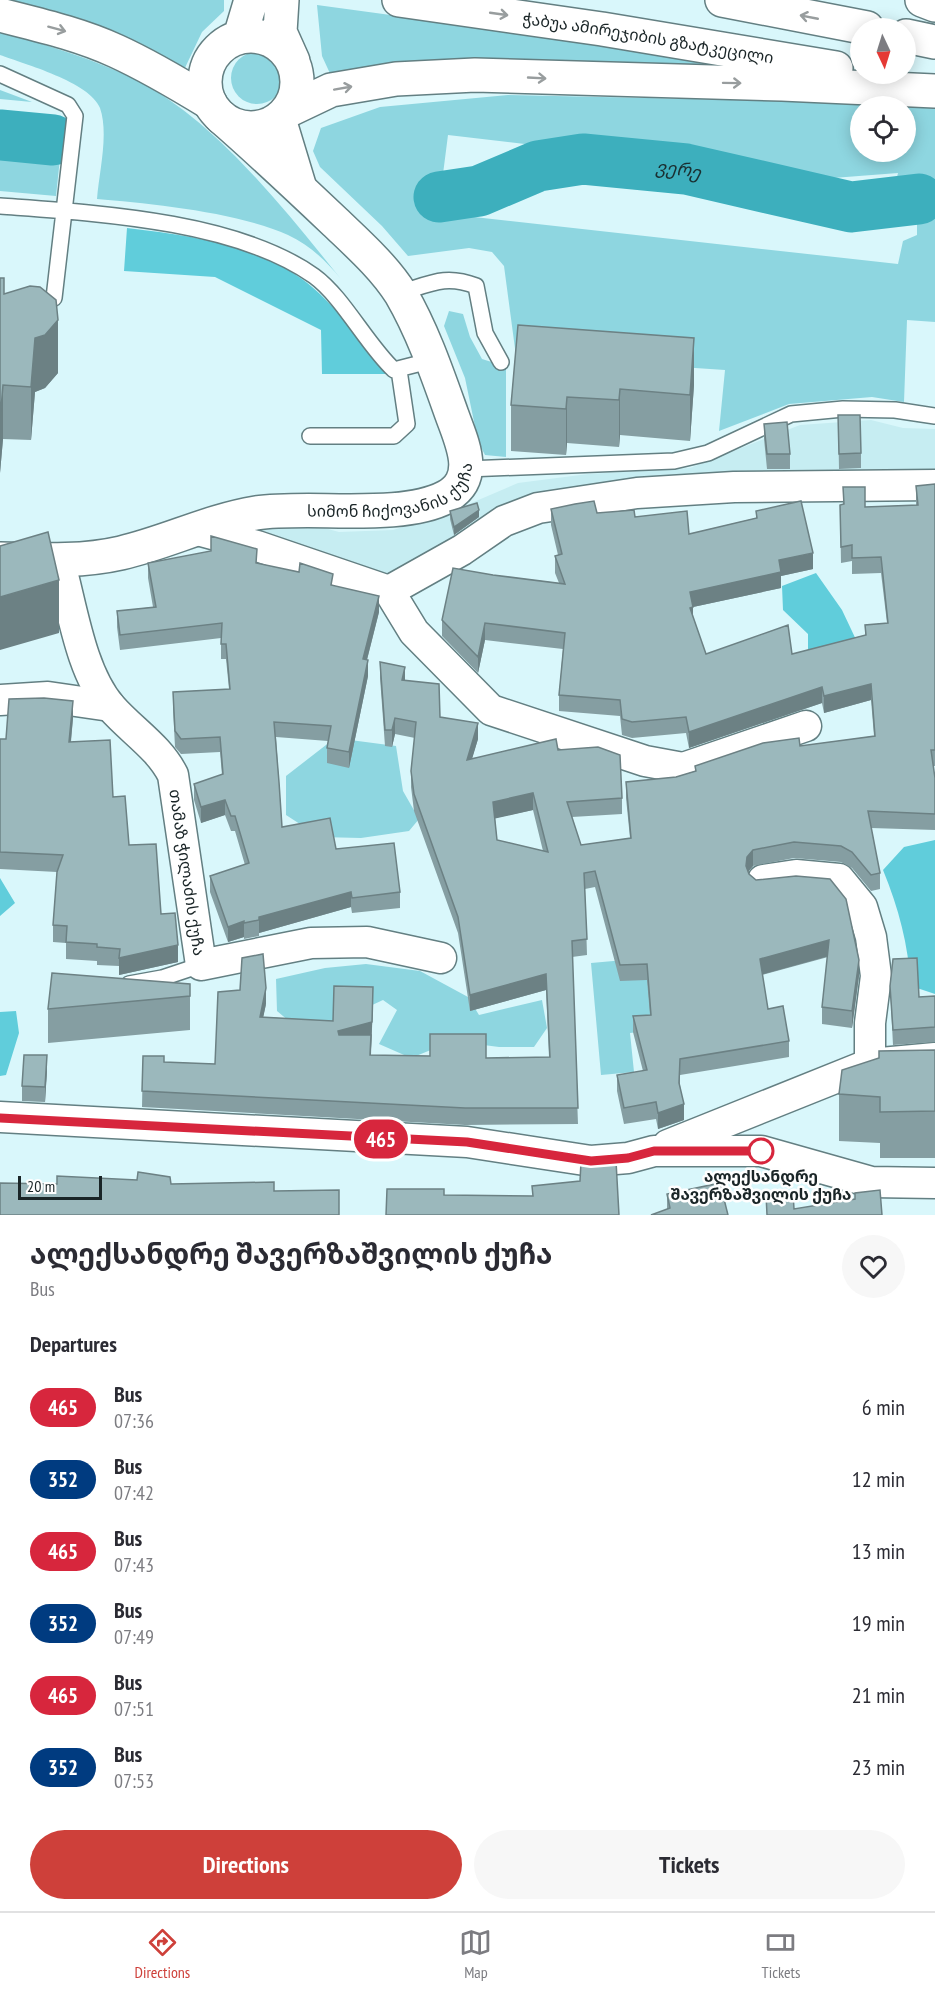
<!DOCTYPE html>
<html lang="en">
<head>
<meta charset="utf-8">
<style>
	:root { --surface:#fff; --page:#f7f7f7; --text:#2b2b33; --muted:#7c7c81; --line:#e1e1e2; --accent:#ce403a }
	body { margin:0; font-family:"PT Sans Narrow","Noto Sans Georgian",sans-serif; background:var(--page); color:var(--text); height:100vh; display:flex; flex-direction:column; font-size:22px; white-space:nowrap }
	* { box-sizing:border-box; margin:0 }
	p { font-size:20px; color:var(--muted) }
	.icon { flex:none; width:33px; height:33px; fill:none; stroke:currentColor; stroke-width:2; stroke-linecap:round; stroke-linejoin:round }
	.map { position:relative; height:1215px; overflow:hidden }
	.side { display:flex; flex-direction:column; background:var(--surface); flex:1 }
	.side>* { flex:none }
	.badge { padding:0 12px; border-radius:20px; font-size:21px; line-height:39px }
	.needle { width:39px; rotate:176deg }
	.controls { position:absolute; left:850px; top:18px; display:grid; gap:12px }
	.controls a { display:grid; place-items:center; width:66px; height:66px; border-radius:50%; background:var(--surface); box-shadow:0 3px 15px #0003; font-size:30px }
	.scale { position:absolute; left:18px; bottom:15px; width:84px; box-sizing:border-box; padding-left:6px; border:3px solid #1a2527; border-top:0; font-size:16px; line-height:21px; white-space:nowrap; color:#1a2527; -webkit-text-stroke:4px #fefefe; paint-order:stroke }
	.map>.badge { position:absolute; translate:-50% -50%; box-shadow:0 0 0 3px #fff }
	h2 { padding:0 30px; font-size:22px; line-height:54px }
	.round { display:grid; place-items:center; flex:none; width:63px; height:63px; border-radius:32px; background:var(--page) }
	.head { display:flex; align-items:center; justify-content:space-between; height:102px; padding:0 30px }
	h1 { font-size:28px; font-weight:700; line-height:45px }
	.cta { display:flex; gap:12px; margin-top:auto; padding:12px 30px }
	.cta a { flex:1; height:69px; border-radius:36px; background:var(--accent); color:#fff; font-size:24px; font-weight:700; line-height:69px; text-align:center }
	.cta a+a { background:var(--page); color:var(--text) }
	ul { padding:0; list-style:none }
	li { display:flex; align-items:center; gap:18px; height:72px; padding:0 30px }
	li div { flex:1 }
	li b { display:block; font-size:22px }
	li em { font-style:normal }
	li .badge { min-width:66px; font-weight:700; text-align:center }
	.tabs { display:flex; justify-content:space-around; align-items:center; height:84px; border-top:2px solid var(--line); background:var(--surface); font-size:16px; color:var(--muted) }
	.tabs a { display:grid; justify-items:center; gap:3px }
	.tabs .on { color:var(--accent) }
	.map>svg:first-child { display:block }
	.built { fill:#c6edf2 }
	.green { fill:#8ed6e0; fill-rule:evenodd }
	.forest { fill:#60cddb }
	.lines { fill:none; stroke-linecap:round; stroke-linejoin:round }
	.river { stroke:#3dafbd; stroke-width:51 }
	.service-casing { stroke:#637f82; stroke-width:18 }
	.minor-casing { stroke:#637f82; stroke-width:33 }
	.tertiary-casing { stroke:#637f82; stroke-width:36 }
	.secondary-casing { stroke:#637f82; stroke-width:36 }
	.primary-casing { stroke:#637f82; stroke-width:36 }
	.service { stroke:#fff; stroke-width:15 }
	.minor { stroke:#fff; stroke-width:30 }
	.tertiary { stroke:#fff; stroke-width:33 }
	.secondary { stroke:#fff; stroke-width:33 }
	.primary { stroke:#fff; stroke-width:33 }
	.wall { fill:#859ea2; fill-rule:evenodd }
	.shaded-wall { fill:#6c8184 }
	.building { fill:#9bb8bc; stroke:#6c8184; stroke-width:1.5; fill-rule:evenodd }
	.oneway { stroke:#989d9e }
	.line-casing { stroke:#fff; stroke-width:14 }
	.line { stroke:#d7263d; stroke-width:9 }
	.stop-dot { fill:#fff; stroke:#d7263d; stroke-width:3 }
	.labels { text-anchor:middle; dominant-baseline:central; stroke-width:5; stroke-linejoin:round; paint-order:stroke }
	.street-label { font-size:16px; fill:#1a2527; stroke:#fefefe }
	.stop-label { font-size:16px; font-weight:bold; fill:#1a2527; stroke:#fefefe }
	.water-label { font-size:18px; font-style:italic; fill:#1a2f31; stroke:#fefefe }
</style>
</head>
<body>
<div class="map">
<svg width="935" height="1215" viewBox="0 0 935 1215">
	<rect width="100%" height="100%" fill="#d9f7fb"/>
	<path class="built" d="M871,420L903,428L935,429V477L639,485L396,576L366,571L238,526L288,518L339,532L393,530L448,513L518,483L588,474L690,468L800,425Z"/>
	<path class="green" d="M12,0H224V11L202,32L183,72C130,38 73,15 12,0Z
		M317,5L789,69L333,80L322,56Z
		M0,32C47,45 95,59 138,81C217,122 285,210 341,279C326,261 310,245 288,235C241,213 149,203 97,199C99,172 109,134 100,108C90,82 24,64 0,55Z
		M231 78a26 26 0 1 1 52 0a26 26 0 1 1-52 0Z
		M0,90L32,102L0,99Z
		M508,95L935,104V322L907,320L904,402L872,397L789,404L719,431L725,370L516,356L504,266L492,252L469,248L408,256L382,226L320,167L313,151L321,128L380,107ZM861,106H906V152H861ZM448,135L820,179L898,173L896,181L917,180V235L903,241L898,264L438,213Z
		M0,152L60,158L56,196L0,191Z
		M449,311L463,314L470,337L482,359L498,364L506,357V457L485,455L478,441L465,378L444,326Z
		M335,738L396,746L403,791L419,819L409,831L361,838L320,837L286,815V776Z
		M647,958L654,1030L630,1033L634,1072L601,1075L591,963Z
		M366,964L420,971L468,997L479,1015L542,1000L547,1028L534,1047H499L453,1041L411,1058L379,1044L397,1010L383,1000L340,1020L295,1026L277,1011L276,979L325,968Z"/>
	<path class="forest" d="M127,228C186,235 253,244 302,279C336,304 361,342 388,374H322L321,330L215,277L124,271Z
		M816,573L842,610L859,646L808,667V634L783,610L782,586Z
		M935,840V994L911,986C908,944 899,909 883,870L904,847Z
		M0,878L15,903L0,916Z
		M16,1011L19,1033L6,1075L0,1076V1012Z"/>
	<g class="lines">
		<g class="river">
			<path d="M0,135L53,140"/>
			<path id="s1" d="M439,197L479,191L538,166L583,159L686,169L851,207L919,199"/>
		</g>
		<g class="service-casing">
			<path id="service" d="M0,74L68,105L75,116L54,298
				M0,206C94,213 235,220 314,276C343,297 367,345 394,370L433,360
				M400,293C430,284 445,274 476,286L485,333L501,362
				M310,436H394L407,424L399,370
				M467,469L674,461L708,453L791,414L843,409L895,410L935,416
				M129,984L162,978L201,965"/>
		</g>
		<g class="minor-casing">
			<g id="minor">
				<path d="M194,529L257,546L389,591L414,632L491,710L645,761L683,768L806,726"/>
				<path id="s2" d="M59,560C72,606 80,671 111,707C132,731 159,747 173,775L201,965L311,943L367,942L441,958"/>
				<path d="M389,591L462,550L504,521L538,508L637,493L734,487L935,485"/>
				<path d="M0,700L48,697L110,706"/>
				<path d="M763,880L796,875L839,879L862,907L871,937L876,976L870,1023V1064"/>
				<path d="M0,1117L467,1142L591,1161L628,1158L654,1151H761L871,1182L935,1183"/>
				<path d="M668,1145L870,1064L935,1058"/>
			</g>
		</g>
		<g class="tertiary-casing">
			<g id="tertiary">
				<path d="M279,119L299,185"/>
				<path id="s3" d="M0,559C40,560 82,562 121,553C168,542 208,521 256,513C309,505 401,521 446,497C480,478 462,443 452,415C437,373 423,332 401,294C384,267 358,244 335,222C297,186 260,151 221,117"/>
			</g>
		</g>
		<g class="secondary-casing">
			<path id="secondary" d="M282,0L280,32L293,61
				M205 82a46 46 0 1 1 92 0a46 46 0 1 1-92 0Z
				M240,37L251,0"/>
		</g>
		<g class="primary-casing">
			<g id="primary">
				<path id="s4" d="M399,0L602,29L836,68"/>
				<path d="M722,0L867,28"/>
				<path d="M922,0L935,5"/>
				<path d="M0,15C39,25 79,34 116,51C149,66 179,84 210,103"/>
				<path d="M906,36L935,42"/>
				<path d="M289,110L331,90L396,79L475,75L782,84L935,91"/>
			</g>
		</g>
		<use href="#service" class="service"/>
		<use href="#minor" class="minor"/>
		<use href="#tertiary" class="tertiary"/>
		<use href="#secondary" class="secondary"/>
		<use href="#primary" class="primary"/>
	</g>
	<path class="wall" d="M0,278L4,294L58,373L45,388L35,392L31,440L3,439L0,473Z
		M518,325L694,385L690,441L620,435L619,447L567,443L566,455L511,451V405Z
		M838,415L861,453V468L839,469Z
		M764,424L790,454V469H767L764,439Z
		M935,484V766H933L935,778V830L871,828L880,873V889L871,891L852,868L841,862L794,858L753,866L748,872L749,874L859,976L852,1028L822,1024V1007L828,957L762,975L768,1009L789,1041V1057L680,1075V1085L684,1120L658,1129L656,1119L624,1124L617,1091V1075L643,1071L633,1032V1016L650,1015L647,980L620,981L595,887L585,889L587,955L572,957L578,1124L465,1125L142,1107L143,1056L164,1062L215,1064L266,1004L263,1017L333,1021L373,1003L371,1055L486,1058L549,1057L546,990L470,1011L458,933L414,811L411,787V771L415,738L395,734L392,747L385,746L380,678V662L405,681L440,717L478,739L472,758L558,750L622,798V814L572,817L581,845L630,838L626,798V782L676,777L695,771V766L800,746L874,736L871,700L824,713L822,703L689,748L686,733L632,738L622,735L620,716L559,711V695L563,649L485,640L478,673L442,636V620L493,575L559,583L555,573V556L558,555L551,525V509L635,517L689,534L756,518V511L813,569L781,576V588L693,607V617L706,654H792L865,635V625L887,623L881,573L852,574V561L841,563L840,505L843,504V487L865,507L916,505V486ZM533,810L543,851L497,840L495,818Z
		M450,511L479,517L454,535L450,519Z
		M148,563H257L333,585L379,612L367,660L368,676L349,768L327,763V748L328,741L276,737L282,827L336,849L400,892V908L352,913L351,907L259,933V936L244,939V937L228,942L210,892V876L245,865L235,831H231L225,815L201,823L194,800V784L222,775L220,752L181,754L175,747L173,708V692L229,689L226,659H221V638L120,650L117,627V611L153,607L148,578Z
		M73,718L71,742L113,797L129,845L161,914L178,962L119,975V966L97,965V961L66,959V943L53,942V925L57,872L0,869V739H6Z
		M190,984V1030L48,1043V1009Z
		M890,986L919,997L935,996V1042L893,1045Z
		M935,1050V1158H880V1143L839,1141V1094Z
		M47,1070L45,1102L22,1101V1086Z
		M667,1194L728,1215L667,1209Z"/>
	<path class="shaded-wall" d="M58,320V373L45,388L35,392L31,440V387L35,338Z
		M694,338V385L690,441V395Z
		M3,385V439L0,473V420Z
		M620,389V435L619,447V400Z
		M567,397V443L566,455V409Z
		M479,510V517L454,535V527Z
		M813,553V569L781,576V588L693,607V623L690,624V592L779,560Z
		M59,580V633L0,650V597Z
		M379,596V612L363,675V659Z
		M485,623V640L478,673V657Z
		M368,660V676L349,768V752Z
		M405,667V683L402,680Z
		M871,684V700L824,713V696Z
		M822,687V703L689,748V732Z
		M73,701V718L69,759V742Z
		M395,718V734L392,747V730Z
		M478,723V739L467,776V760Z
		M533,793V810L493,819V802Z
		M225,800V815L201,823V807Z
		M753,850V866L747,873L746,866L747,857Z
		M351,892V907L259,933V917Z
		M244,921V937L228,942V927Z
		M829,940V956L760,975V959Z
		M178,945V962L119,975V958Z
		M859,960V976L852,1028V1011Z
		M546,974V990L470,1011V995Z
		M373,987V1003L370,1071L338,1047V1031Z
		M266,988V1004L260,1033V1017Z
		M47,1055V1070L45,1102V1087Z
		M684,1104V1120L658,1129V1113Z"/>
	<path class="building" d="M0,278H4V294L30,286L40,287L56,300L58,320L45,335L35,338L31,387L3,385L0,420Z
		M518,325L694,338L690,395L620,389L619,400L567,397L566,409L511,405Z
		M838,415H860L861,453L839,454Z
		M787,422L790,454H767L764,424Z
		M935,484V750H931L935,778V814L868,811L880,873L871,875L852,852L841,846L794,842L753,850L747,857L746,866L749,874L756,880L796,876L830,879L846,899L859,960L852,1011L822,1007L829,940L760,959L768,1009L783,1006L789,1041L680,1059L679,1083L684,1104L658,1113L656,1102L624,1108L617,1075L647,1070L633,1016L651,1015L647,964L620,965L595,871L584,873L587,939L572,941L578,1108H465L142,1091L143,1056H164V1062L215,1064L218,992L240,990L242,958L263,954L266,988L260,1017L333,1021L334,986L373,987L372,1022L338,1031L339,1035H371L370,1055L430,1056V1034H486V1058L550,1057L546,974L470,995L458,917L414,794L411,771L416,722L395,718L392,730H385L380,662L405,667L402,680L439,684L440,717L478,723L467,760L556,739L558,750L598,747L620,755L622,798L567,802L581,845L631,838L626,782L676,777L696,771L695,766L763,743L799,738L800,746L875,736L871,684L824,696L822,687L689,732L686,717L632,722L622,719L620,700L559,695L565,633L485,623L478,657L442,620L453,568L493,575L565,584L555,556L562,554L551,509L575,504L594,501L597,513L634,510L635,517L687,511L689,534L757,518L756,511L801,501L813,553L779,560L781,572L690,592L693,607L690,608L706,654L788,625L792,654L866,635L865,625L888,623L881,557L852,558V545L841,547L840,505L844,504L843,487H865V507L918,505L916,486ZM533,793L548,852L497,840L493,802Z
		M477,503L479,510L454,527L450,511Z
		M48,532L59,580L0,597V546Z
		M211,536L257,549L256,563L299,572L300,563L333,574L331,585L379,596L363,659L368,660L349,752L327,748L331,726L274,722L279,782L282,827L330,818L336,849L394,843L400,892L352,898L351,892L259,917V920L244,923V921L228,927L210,876L249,863L235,816H231L225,800L201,807L194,784L223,774L220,737L181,739L175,731L173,692L230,689L226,644H221L222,623L120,635L117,611L156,607L148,563L211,551Z
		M44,698L73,701L69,742L110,740L113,797L125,796L129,845L156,844L161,914L175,913L178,945L119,958L120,949L97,947V944L66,942L67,926L53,925L57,872L63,855L0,852V739H6L9,699Z
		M917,958L919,997L935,996V1027L893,1030L890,986L893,959Z
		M52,973L190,984V996L48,1009Z
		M935,1050V1111L880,1112V1097L839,1094L842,1070L879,1058V1051Z
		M24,1055H47L45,1087L22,1086Z
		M616,1161L619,1215H386L387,1189H444V1195L533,1196L532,1186L580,1181L581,1162Z
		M138,1172L170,1177L171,1184L274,1182V1191L339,1190V1215H0V1183L57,1184V1176L137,1180Z
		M720,1183L728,1215H651L670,1208L667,1194Z
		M880,1190L882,1215H767L766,1194L793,1192L794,1209L855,1199V1193Z"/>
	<defs><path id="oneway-shaft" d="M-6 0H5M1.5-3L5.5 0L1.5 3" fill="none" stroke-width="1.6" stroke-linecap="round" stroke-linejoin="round" transform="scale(1.5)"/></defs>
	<g class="oneway">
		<use href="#oneway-shaft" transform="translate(499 14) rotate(8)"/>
		<use href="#oneway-shaft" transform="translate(809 17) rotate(-169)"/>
		<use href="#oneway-shaft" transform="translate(57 29) rotate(15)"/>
		<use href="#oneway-shaft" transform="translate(537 78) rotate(3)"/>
		<use href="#oneway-shaft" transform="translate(732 83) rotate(1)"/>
		<use href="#oneway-shaft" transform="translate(343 88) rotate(-10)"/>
	</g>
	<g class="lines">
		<g class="line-casing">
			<path id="line" d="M0,1118L467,1142L591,1161L628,1158L654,1151H761"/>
		</g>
		<use href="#line" class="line"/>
	</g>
	<circle class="stop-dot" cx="761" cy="1151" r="12"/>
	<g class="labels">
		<g class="street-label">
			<text stroke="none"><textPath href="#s4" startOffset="252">ჭაბუა ამირეჯიბის გზატკეცილი</textPath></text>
			<text stroke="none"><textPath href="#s3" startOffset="405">სიმონ ჩიქოვანის ქუჩა</textPath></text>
			<text stroke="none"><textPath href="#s2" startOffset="348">თამაზ ჭილაძის ქუჩა</textPath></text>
		</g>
		<g class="stop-label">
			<text x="761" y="1176">ალექსანდრე<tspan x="761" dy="18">შავერზაშვილის ქუჩა</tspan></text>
		</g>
		<g class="water-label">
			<text stroke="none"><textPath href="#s1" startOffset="246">ვერე</textPath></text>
		</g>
	</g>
</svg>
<div class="controls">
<a><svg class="needle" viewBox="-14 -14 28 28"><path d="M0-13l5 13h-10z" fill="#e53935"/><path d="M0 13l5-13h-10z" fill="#7c7c81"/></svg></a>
<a><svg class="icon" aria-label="locate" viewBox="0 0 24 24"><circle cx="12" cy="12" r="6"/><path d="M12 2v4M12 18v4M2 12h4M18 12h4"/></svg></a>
</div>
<div class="scale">20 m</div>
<b class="badge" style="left:381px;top:1139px;background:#d7263d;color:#fff">465</b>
</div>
<section class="side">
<div class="head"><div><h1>ალექსანდრე შავერზაშვილის ქუჩა</h1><p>Bus</p></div><a class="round"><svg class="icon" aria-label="heart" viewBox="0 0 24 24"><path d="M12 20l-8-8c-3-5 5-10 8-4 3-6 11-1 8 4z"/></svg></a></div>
<h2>Departures</h2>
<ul>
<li><span class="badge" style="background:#d7263d;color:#fff">465</span><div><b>Bus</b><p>07:36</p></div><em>6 min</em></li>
<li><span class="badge" style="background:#003b80;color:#fff">352</span><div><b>Bus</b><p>07:42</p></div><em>12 min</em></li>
<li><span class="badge" style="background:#d7263d;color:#fff">465</span><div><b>Bus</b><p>07:43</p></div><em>13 min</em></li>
<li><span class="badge" style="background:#003b80;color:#fff">352</span><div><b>Bus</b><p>07:49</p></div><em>19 min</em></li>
<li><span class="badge" style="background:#d7263d;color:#fff">465</span><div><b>Bus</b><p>07:51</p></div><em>21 min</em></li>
<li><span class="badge" style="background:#003b80;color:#fff">352</span><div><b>Bus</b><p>07:53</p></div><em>23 min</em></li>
</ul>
<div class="cta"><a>Directions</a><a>Tickets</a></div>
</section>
<nav class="tabs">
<a class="on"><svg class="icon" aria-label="directions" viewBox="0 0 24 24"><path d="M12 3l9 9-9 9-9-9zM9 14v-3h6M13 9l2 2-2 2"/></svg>Directions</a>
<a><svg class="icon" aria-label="map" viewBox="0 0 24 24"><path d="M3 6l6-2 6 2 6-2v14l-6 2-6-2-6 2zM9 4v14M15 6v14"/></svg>Map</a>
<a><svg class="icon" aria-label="tickets" viewBox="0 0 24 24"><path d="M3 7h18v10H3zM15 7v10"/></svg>Tickets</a>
</nav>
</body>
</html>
